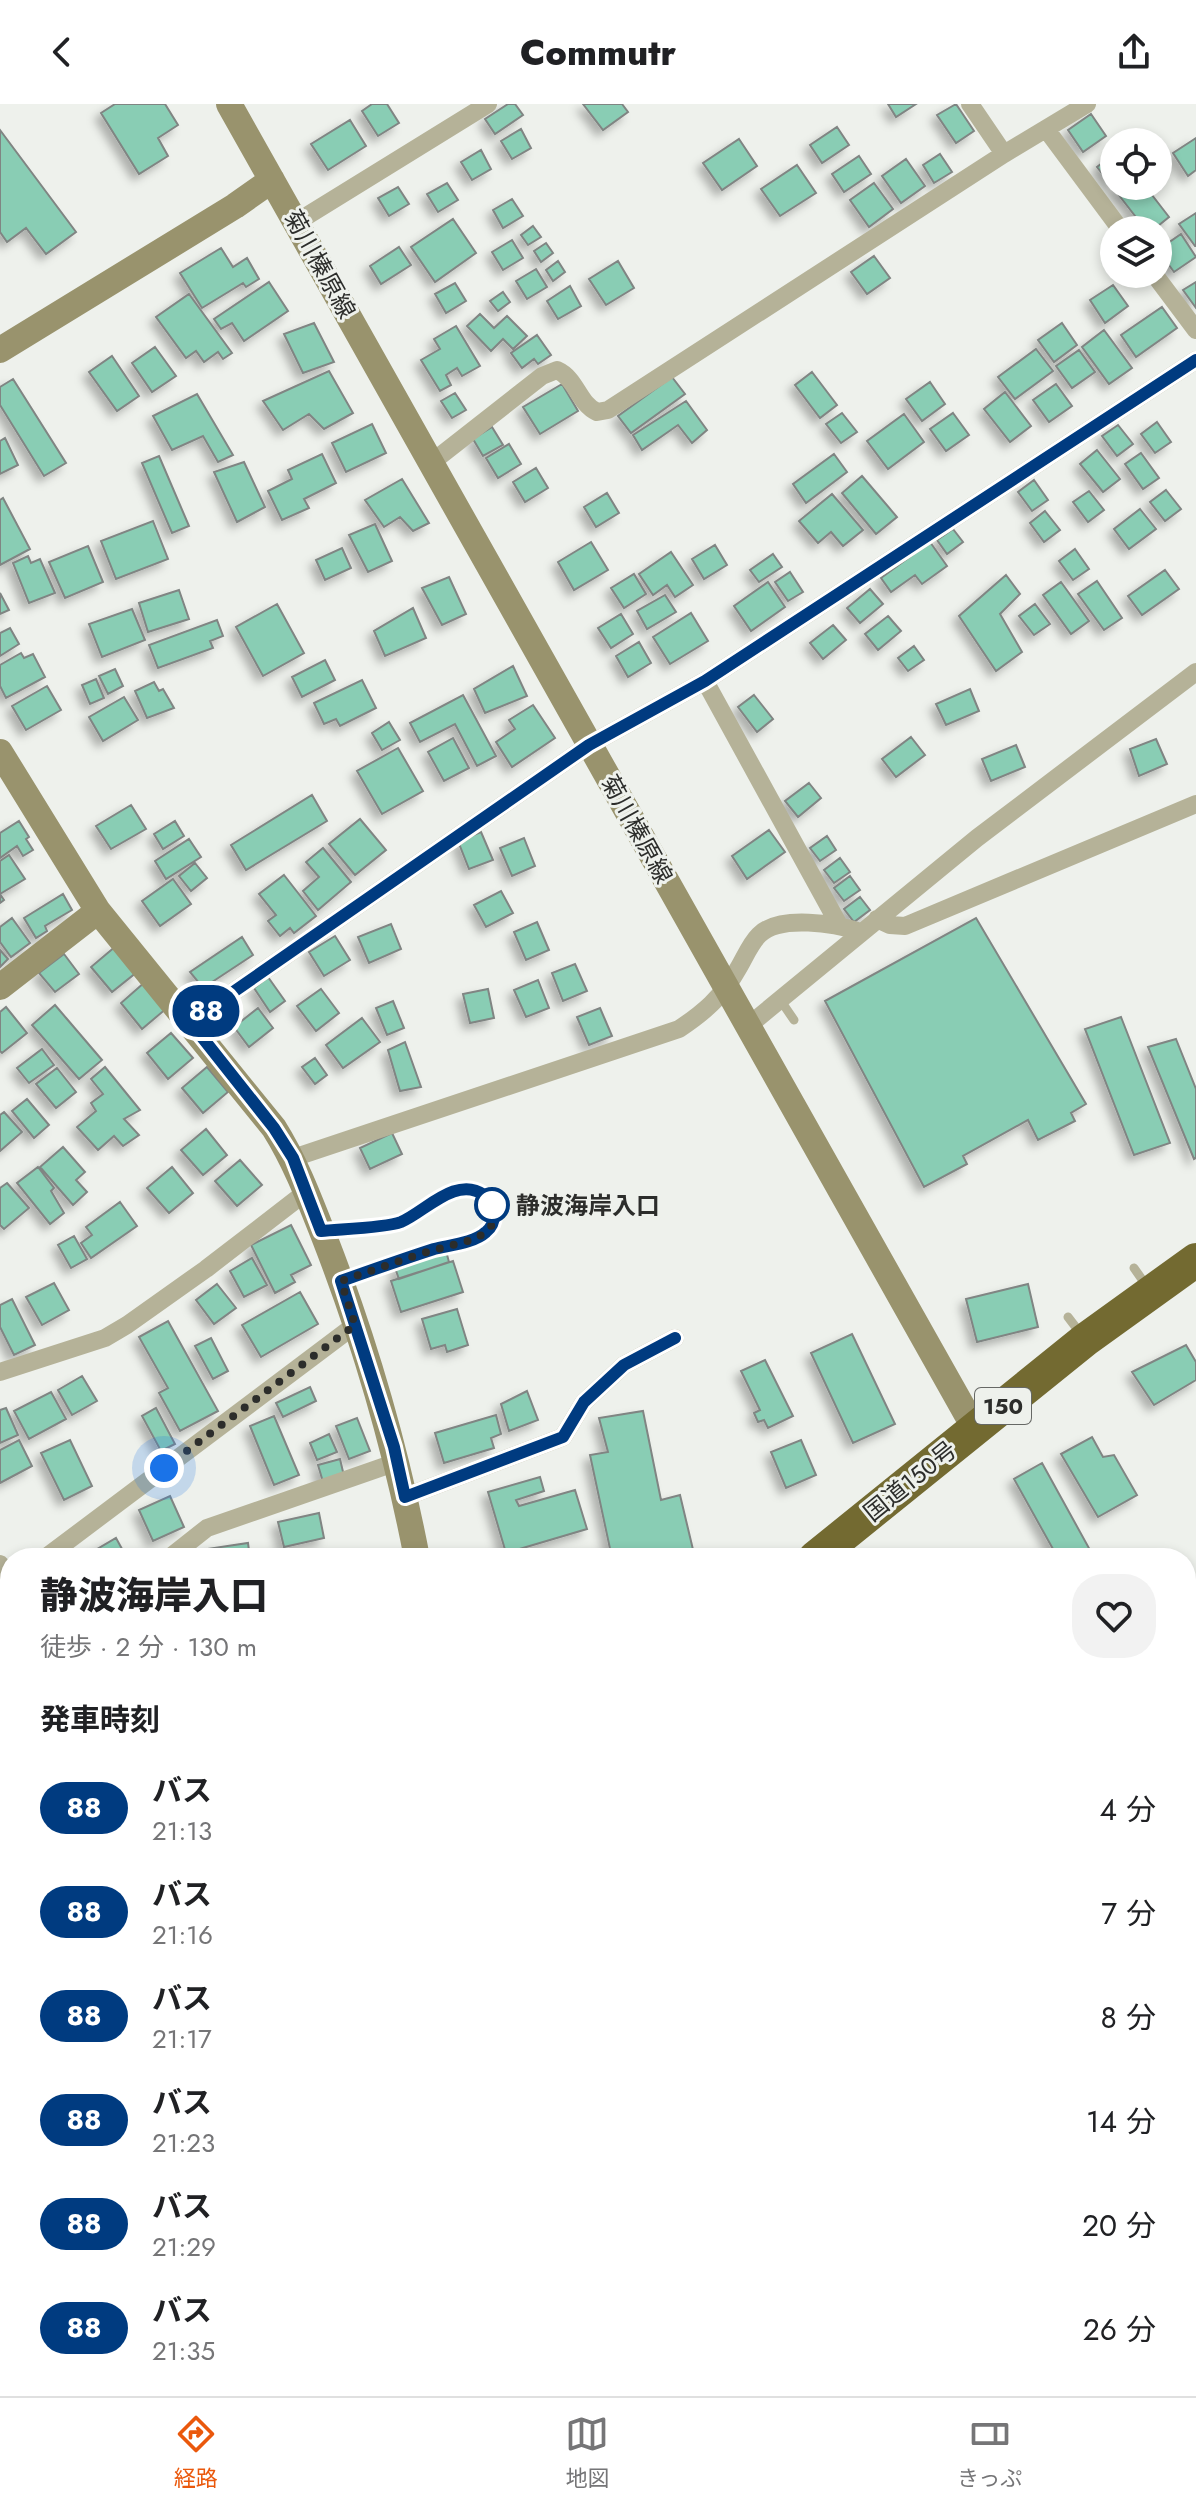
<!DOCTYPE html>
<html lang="ja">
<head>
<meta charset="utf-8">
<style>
	:root { --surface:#fff; --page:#f2f2f2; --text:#202124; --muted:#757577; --line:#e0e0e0; --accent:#ea580c }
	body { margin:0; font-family:Jost,"Noto Sans JP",sans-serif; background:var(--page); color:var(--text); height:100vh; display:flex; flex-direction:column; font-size:30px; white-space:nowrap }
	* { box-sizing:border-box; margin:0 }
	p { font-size:26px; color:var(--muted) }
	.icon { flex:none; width:44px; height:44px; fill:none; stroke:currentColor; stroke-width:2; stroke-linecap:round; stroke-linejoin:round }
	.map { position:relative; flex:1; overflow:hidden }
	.details { position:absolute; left:0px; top:1444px; width:1196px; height:848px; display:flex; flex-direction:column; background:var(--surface); border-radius:32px 32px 0 0; box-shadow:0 4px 12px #0003 }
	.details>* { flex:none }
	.badge { padding:0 16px; border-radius:26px; font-size:28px; line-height:52px }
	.buttons { position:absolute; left:1100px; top:24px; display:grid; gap:16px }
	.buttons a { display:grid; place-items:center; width:72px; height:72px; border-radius:50%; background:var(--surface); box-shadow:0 4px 12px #0003; font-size:40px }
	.you { position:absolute; width:40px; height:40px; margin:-20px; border:6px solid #fff; border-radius:50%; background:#1a73e8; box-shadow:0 0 0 12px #1a73e833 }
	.map>.badge { position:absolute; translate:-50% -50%; box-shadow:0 0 0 4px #fff }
	h2 { padding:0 40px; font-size:30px; line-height:72px }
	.round { display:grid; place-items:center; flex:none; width:84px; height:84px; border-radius:32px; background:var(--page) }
	.head { display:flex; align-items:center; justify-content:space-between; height:136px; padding:0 40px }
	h1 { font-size:38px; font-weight:800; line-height:60px }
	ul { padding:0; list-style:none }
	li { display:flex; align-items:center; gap:24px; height:104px; padding:0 40px }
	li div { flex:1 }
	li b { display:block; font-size:30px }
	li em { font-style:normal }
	li .badge { min-width:88px; font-weight:700; text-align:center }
	header { display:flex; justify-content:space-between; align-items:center; height:104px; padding:0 40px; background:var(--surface); font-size:36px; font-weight:800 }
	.dock { display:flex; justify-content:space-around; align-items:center; height:112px; border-top:2px solid var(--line); background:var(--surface); font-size:22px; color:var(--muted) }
	.dock a { display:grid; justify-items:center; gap:4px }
	.dock .on { color:var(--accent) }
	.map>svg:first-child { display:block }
	.building { fill:#89cdb4; stroke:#808583; stroke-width:2; filter:url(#shadow) }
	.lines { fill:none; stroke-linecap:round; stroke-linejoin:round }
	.lane { stroke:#b5b298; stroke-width:9 }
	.street { stroke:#b5b298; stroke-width:18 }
	.secondary { stroke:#99936d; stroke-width:26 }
	.highway { stroke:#736a31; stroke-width:34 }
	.line-casing { stroke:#fff; stroke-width:18 }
	.line { stroke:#003b80; stroke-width:12 }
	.walk { stroke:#2c2d2b; stroke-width:8; stroke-dasharray:0 14.4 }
	.stop-dot { fill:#fff; stroke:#003b80; stroke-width:4 }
	.labels { text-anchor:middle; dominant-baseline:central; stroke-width:6; stroke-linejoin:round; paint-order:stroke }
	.shield { fill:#eef1ec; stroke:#666865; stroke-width:2 }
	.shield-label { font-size:22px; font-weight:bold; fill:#2c2d2b }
	.street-label { font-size:24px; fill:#2c2d2b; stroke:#eef1ec }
	.stop-label { font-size:24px; font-weight:bold; fill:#2c2d2b; stroke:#eef1ec; text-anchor:start }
</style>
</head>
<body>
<header><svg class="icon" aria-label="back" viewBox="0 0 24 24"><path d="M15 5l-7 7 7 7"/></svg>Commutr<svg class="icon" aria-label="share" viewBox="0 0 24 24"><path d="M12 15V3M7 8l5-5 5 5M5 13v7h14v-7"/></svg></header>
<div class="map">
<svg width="1196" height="2292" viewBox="0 0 1196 2292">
	<defs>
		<filter id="shadow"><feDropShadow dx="-6" dy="6" stdDeviation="4" flood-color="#0004"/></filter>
	</defs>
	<rect width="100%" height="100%" fill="#eef1ec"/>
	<path class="building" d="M115,0H165L178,21L158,34L168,52L139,70L101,9Z
		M372,0H387L399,19L378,32L362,7Z
		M508,0H515L523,11L495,30L485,15Z
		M583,0H622L628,8L603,26Z
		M888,0H916L896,13Z
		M956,0L974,27L956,39L937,11Z
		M1091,10L1106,32L1083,48L1068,26Z
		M350,16L366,42L328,66L311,40Z
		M837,23L849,41L822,59L810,41Z
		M521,25L531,44L512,55L501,37Z
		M0,26L76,128L46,150L26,124L7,138L0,128Z
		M1196,34V66L1188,72L1173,49Z
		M739,35L757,62L722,86L703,59Z
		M481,46L491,65L472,76L461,58Z
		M940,50L952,68L934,79L923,61Z
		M1114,50V82H1145L1169,113L1153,126H1146L1097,63Z
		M859,52L871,70L844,88L832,70Z
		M906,55L925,82L901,99L882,72Z
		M797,61L816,89L780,112L761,85Z
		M447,79L458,96L438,108L427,90Z
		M874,79L893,105L869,123L850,96Z
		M398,83L409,100L389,112L378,94Z
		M512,95L523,112L503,124L493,106Z
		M1196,109V142H1195L1179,120Z
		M453,115L476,149L435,178L411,143Z
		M533,122L541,133L528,141L521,131Z
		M1181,130L1196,153L1174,168L1158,146Z
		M512,136L523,154L503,166L492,148Z
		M546,139L553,149L541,158L534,147Z
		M399,143L411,161L381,180L370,162Z
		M221,144L233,163L247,154L259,175L246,183L243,179L202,204L180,169Z
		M874,152L890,174L867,190L851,168Z
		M558,157L565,168L553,177L546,166Z
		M618,157L634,184L606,201L589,175Z
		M536,165L547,183L527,195L516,177Z
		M269,178L288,207L244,237L232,219L221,225L214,215Z
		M1196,178V204L1183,186Z
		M455,179L466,197L446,209L435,190Z
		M1113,181L1128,202L1105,219L1090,196Z
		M570,182L581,202L558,215L547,197Z
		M503,188L510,198L498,207L490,197Z
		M189,190L232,249L223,255L218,248L204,258L196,247L186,254L156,213Z
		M1162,203L1177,224L1136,253L1121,231Z
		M480,210L494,224L507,212L527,232L513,245L503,235L491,247L467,222Z
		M314,219L334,258L303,269L284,230Z
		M1062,219L1077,241L1054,258L1038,236Z
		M456,222L480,262L462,272L457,264L446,271L451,281L440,287L421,256L440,245L434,235Z
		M1104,226L1132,264L1109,280L1082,243Z
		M537,231L551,251L538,260L534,255L522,264L511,249Z
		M155,243L176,272L152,288L132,259Z
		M1036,245L1053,267L1015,295L998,273Z
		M1079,246L1095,268L1072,284L1056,262Z
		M112,252L139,292L117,307L89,268Z
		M329,267L353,309L324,325L309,310L283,326L263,297Z
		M812,268L837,301L820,314L795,281Z
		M672,273L685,290L631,329L618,312Z
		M13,275L66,359L44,372L0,301V283Z
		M930,278L945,300L922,317L906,295Z
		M562,280L578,307L540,330L523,303Z
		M1056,280L1072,302L1049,318L1033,296Z
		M1005,288L1031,322L1010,338L984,305Z
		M455,289L466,306L452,314L441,297Z
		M197,290L233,351L218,358L203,332L172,346L153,312Z
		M686,297L707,326L692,339L678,321L642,346L633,331Z
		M842,309L857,328L841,339L826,320Z
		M953,309L969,331L946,347L930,325Z
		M904,310L924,338L888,365L867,337Z
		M1157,318L1171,338L1155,349L1141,330Z
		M372,320L386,349L346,368L332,339Z
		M1118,321L1133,340L1117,352L1102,332Z
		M492,323L503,341L483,352L473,335Z
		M5,334L18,361L0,370V337Z
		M509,340L521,360L498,374L486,354Z
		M1097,346L1120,375L1103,388L1080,360Z
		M1141,349L1159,374L1143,385L1125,360Z
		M322,350L336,379L304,395L309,404L282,416L268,387L292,375L288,366Z
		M834,350L847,368L806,399L793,380Z
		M159,352L189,422L172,429L142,359Z
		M244,358L265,403L237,418L214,368Z
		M536,364L548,384L525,398L513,378Z
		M862,372L897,413L876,430L842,389Z
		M402,375L429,419L413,427L400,413L384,423L365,396Z
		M1034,376L1048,396L1032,407L1018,388Z
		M1166,386L1181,405L1165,417L1150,398Z
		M1089,387L1104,406L1088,418L1073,398Z
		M607,389L619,409L596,423L584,403Z
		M832,390L863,426L843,442L831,428L818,439L799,417Z
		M3,394L30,445L0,461V396Z
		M1140,405L1156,425L1129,445L1114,425Z
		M1045,407L1060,426L1044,438L1030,419Z
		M153,417L168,455L116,475L101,437Z
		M375,420L392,457L368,468L349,431Z
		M953,425L963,438L947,450L937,436Z
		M591,438L608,466L574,486L558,458Z
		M930,438L947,462L922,480L915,471L891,488L881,474Z
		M715,441L727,461L704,475L692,455Z
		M88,442L103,478L65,494L49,458Z
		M342,444L351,464L325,476L316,456Z
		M1075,445L1089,465L1073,476L1059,457Z
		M671,448L693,481L675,493L667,481L653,491L639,470Z
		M773,450L782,463L759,478L750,466Z
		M28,452L31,459L40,455L55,489L29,499L13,459Z
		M1165,466L1179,485L1142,511L1128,492Z
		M790,468L803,488L788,497L775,478Z
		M634,470L646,490L624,504L611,484Z
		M1006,471L1020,490L1000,510L1022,548L996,567L959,512Z
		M449,473L466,510L442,521L422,484Z
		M1097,477L1122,514L1104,526L1078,490Z
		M768,478L785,503L751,527L734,502Z
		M1061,478L1089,517L1071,530L1043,491Z
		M870,485L883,500L860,519L847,504Z
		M179,486L189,515L148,528L139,499Z
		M0,489L9,506L0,510Z
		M665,491L676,508L647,525L637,507Z
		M277,500L304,549L263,572L236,523Z
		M1035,500L1050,520L1034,531L1019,512Z
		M413,504L426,534L385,552L374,527Z
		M132,505L145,536L102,553L89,520Z
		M691,509L708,537L670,560L653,533Z
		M621,510L633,530L611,544L598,524Z
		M888,512L901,527L878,546L865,530Z
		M217,516L223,532L210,537L213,544L158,564L149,541Z
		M833,521L846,536L823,555L810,539Z
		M10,524L19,540L0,552V529Z
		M639,538L651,559L628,573L616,552Z
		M914,542L924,556L908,567L898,554Z
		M21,549L24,554L33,550L45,573L6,594L0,582V561Z
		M325,556L335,576L302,593L292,573Z
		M513,562L527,592L485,609L474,585Z
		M115,565L123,582L108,590L99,572Z
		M96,575L104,594L90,600L82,581Z
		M362,576L376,604L340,622L336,615L324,620L314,599Z
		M154,578L159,587L163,585L174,604L147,614L135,587Z
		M47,582L61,606L26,626L12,602Z
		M970,585L979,607L946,621L936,600Z
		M463,591L496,652L477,662L455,620L420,638L410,619Z
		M754,591L773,615L757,628L738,603Z
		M124,593L138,616L103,637L89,613Z
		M533,601L555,634L512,663L496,638L515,625L509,616Z
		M389,618L400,636L382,646L372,629Z
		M911,633L925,651L896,673L882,655Z
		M453,634L469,664L444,677L428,648Z
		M1156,635L1167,660L1139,672L1130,645Z
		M1016,641L1025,663L991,677L982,655Z
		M398,644L423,687L382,710L357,667Z
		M809,679L821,694L798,713L785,697Z
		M312,691L327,717L246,766L231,741Z
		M131,701L146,725L111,745L96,722Z
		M360,715L386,746L355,771L329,740Z
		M19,717L29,733L26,735L33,746L23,752L17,742L0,754V729Z
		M175,717L184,732L163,745L154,730Z
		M769,726L785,748L747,775L732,752Z
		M481,728L493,756L469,765L458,737Z
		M827,732L836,746L820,757L810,744Z
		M524,734L535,762L512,772L500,744Z
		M189,735L201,753L166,775L155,757Z
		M323,744L351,778L318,806L303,787L319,773L306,758Z
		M9,751L25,775L0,790L4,796L0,799V757Z
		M840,754L850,768L834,779L824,766Z
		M195,759L207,774L191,787L179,772Z
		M284,771L316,812L294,829L290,824L280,832L268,817L276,811L259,790Z
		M850,772L860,786L844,797L834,784Z
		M173,775L191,800L160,822L142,797Z
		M501,787L513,809L486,823L474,801Z
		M63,790L72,806L45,822L47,827L36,834L24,814Z
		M860,793L870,806L854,818L844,805Z
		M12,814L30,839L11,853L0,838V823Z
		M976,814L1086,1000L1071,1009L1075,1017L1038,1036L1028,1016L963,1052L967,1060L924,1083L825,897Z
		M537,818L549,846L526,856L514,828Z
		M391,820L401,845L369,859L358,833Z
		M335,832L350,856L324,872L309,848Z
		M242,833L253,851L203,884L190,868Z
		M116,842L137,868L112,888L91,863Z
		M0,846L8,855L0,863Z
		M64,850L79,870L55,888L39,869Z
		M575,860L587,887L563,897L552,869Z
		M268,873L285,897L270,908L254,884Z
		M538,876L549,904L526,913L514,886Z
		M145,878L167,904L142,925L121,899Z
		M321,885L339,909L316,927L297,902Z
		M488,885L494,914L470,919L463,890Z
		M393,897L404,924L387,931L376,904Z
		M55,901L102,956L79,975L32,921Z
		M6,903L27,929L2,949L0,947V908Z
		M258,904L273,924L249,943L234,923Z
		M600,904L612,932L589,941L577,913Z
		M1121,913L1170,1039L1134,1051L1085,925Z
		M362,914L380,938L343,964L326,941Z
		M171,929L193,954L168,975L147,949Z
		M1176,935L1196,985V1054L1194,1055L1148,943Z
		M405,938L421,983L400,987L388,946Z
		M42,945L54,961L29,979L17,964Z
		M315,954L327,971L315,980L302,963Z
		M105,963L140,1006L124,1015L139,1031L123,1042L114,1032L98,1046L77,1023L96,1007L91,999L103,990L91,975Z
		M207,963L228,988L203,1009L182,984Z
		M57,964L76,988L56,1004L36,980Z
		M27,995L49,1021L34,1034L12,1007Z
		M4,1008L22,1028L0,1047V1011Z
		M206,1025L227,1051L203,1071L181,1046Z
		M392,1029L402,1050L370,1065L360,1044Z
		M63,1043L85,1068L76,1076L87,1088L73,1101L40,1063Z
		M240,1056L262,1081L237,1102L215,1077Z
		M38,1063L54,1084L51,1087L64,1109L50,1120L17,1079Z
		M172,1063L193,1089L169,1109L147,1084Z
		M7,1079L29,1104L4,1125L0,1121V1084Z
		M120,1098L137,1122L91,1154L81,1139L92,1131L86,1123Z
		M291,1121L311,1161L291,1171L295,1178L275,1189L251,1141Z
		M74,1132L87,1155L71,1164L58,1141Z
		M446,1147L449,1158L399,1175L395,1164Z
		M252,1154L267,1181L244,1193L230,1167Z
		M453,1157L463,1188L401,1208L391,1177Z
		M54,1179L69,1206L42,1221L26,1193Z
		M217,1180L236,1204L214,1220L196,1196Z
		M1028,1180L1038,1223L977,1238L966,1195Z
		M300,1188L318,1220L261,1253L242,1221Z
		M12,1195L35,1241L14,1251L0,1223V1201Z
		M457,1205L468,1241L447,1248L445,1241L431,1245L422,1215Z
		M168,1217L218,1307L180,1327L159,1289L168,1284L139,1233Z
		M852,1230L895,1320L853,1339L811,1249Z
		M211,1234L228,1267L213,1275L195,1242Z
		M1186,1241L1196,1258V1276L1154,1301L1132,1268Z
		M765,1256L793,1312L768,1324L764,1316L758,1318L754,1309L760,1306L741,1267Z
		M82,1272L97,1297L72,1311L58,1286Z
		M310,1283L316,1297L283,1313L276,1299Z
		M527,1287L538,1316L509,1327L501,1300Z
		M51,1288L66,1315L29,1335L14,1307Z
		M6,1304L18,1331L0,1339V1306Z
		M156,1304L175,1340L161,1347L142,1312Z
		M643,1307L661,1396L680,1391L695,1454H612L590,1351L608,1348L599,1314Z
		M496,1311L501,1330L491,1334L494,1344L444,1359L435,1329Z
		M274,1312L299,1371L274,1381L250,1322Z
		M357,1314L370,1347L349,1355L336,1322Z
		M329,1330L337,1348L317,1356L310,1339Z
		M1092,1333L1103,1353L1114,1351L1137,1391L1098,1413L1061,1350Z
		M19,1336L32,1362L0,1379V1346Z
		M70,1336L92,1382L64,1396L41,1349Z
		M801,1336L816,1371L786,1384L771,1348Z
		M340,1355L344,1372L323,1378L318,1361Z
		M1042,1359L1090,1446L1075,1454H1058L1014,1375Z
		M540,1373L544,1387L516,1396L519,1402L575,1386L587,1425L506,1449L488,1388Z
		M170,1392L184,1423L153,1437L139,1406Z
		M319,1409L324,1434L284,1443L278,1418Z
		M116,1434L127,1454H82Z
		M248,1439L250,1454H208L207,1445Z
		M10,1518V1540L1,1522Z
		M8,1693L10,1698V1717L1,1696Z
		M10,1795V1818L0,1824V1801Z
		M6,1886L10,1893V1910L0,1916V1890Z
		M10,1934V1974L0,1956V1940Z
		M1196,2068V2105L1186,2110V2073Z
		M7,2168L10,2173V2222L6,2214L0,2217V2175Z
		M102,2282H121L107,2290Z
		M508,2282H520L524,2292H485Z
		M740,2282H790V2283L770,2292H745Z"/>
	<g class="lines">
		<path class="lane" d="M781,897L794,916
			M325,1127C346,1125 379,1125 399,1119C425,1111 452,1072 482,1090C500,1100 497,1126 478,1134C465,1139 449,1141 436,1145C404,1155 373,1166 342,1177
			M1134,1164L1148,1184
			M1068,1213L1081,1230
			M0,2267L10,2292
			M314,2282L318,2292"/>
		<path class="street" d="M970,0L1004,50
			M1046,25L1121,126
			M297,118L488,0
			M1154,170L1196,226
			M431,359L542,272L557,266C577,275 578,299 597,308L608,306L1004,50L1087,0
			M705,577L839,821
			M877,815L890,821L905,822L1196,700
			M190,918L589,641L705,577L1196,256
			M748,922L977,734L1196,568
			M293,1054L679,925C703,909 722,893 736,868C744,856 749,841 759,831C780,810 836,820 861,828
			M0,1268L105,1234L127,1221L206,1165L306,1088
			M405,1393L563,1333L584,1298L624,1261L675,1234
			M45,1454L355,1221
			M169,1454L207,1424L397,1358
			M0,1460L10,1475
			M0,1576L10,1609
			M1186,1747L1196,1742
			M1186,2146L1196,2141
			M898,2292L918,2282"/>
		<path class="secondary" d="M229,0L975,1325
			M0,246L235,102L272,76
			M0,648L98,807L274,1024C296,1059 310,1097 325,1135C365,1238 396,1345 417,1454
			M0,883L98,807
			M709,2282L713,2292"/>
		<path class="highway" d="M815,1454L1085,1236L1196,1156
			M0,2113L10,2105"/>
	</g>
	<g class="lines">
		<g class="line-casing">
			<path id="line" d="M675,1234L624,1261L584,1298L563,1333L405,1393L394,1343L341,1177C372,1166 403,1155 434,1145C450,1141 474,1139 486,1128C498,1118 496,1099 484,1091C456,1071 425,1108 401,1118C385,1124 341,1125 321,1127L293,1054L274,1024L190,918L589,641L705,577L1196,256"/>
		</g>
		<use href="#line" class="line"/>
		<path class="walk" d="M164,1364L355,1221L341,1177L420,1150L478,1134L492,1121L494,1111L492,1101"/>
	</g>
	<circle class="stop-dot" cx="492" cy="1101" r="16"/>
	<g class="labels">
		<rect class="shield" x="975" y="1284" width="56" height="36" rx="6"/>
		<g class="shield-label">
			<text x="1003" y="1302">150</text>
		</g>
		<g class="street-label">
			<text transform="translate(320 160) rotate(61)">菊川榛原線</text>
			<text transform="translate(637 725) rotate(61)">菊川榛原線</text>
			<text transform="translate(910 1377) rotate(-39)">国道150号</text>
		</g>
		<g class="stop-label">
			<text x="516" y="1101">静波海岸入口</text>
		</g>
	</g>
</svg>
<div class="buttons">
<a><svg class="icon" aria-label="locate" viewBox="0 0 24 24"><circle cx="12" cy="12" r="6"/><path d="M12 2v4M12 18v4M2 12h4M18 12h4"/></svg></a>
<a><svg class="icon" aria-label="layers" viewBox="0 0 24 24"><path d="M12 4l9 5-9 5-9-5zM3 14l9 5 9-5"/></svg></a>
</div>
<div class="you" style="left:164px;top:1364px"></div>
<b class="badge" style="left:206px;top:907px;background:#003b80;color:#fff">88</b>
<section class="details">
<div class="head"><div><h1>静波海岸入口</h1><p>徒歩 · 2 分 · 130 m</p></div><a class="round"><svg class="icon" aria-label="heart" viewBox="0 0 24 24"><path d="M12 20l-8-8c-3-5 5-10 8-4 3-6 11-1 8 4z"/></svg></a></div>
<h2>発車時刻</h2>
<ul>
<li><span class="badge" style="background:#003b80;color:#fff">88</span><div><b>バス</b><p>21:13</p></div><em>4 分</em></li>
<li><span class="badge" style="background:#003b80;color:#fff">88</span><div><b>バス</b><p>21:16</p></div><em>7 分</em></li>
<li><span class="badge" style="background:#003b80;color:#fff">88</span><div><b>バス</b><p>21:17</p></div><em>8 分</em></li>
<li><span class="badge" style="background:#003b80;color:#fff">88</span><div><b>バス</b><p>21:23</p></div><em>14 分</em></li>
<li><span class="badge" style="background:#003b80;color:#fff">88</span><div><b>バス</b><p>21:29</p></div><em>20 分</em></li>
<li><span class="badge" style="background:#003b80;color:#fff">88</span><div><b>バス</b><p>21:35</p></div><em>26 分</em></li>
</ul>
</section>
</div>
<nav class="dock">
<a class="on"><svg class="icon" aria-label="directions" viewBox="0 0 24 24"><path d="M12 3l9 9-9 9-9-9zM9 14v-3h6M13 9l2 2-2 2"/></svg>経路</a>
<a><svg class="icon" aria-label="map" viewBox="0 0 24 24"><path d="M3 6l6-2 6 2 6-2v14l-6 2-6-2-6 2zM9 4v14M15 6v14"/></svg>地図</a>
<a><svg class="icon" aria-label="tickets" viewBox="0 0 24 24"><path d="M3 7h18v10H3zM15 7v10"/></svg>きっぷ</a>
</nav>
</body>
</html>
